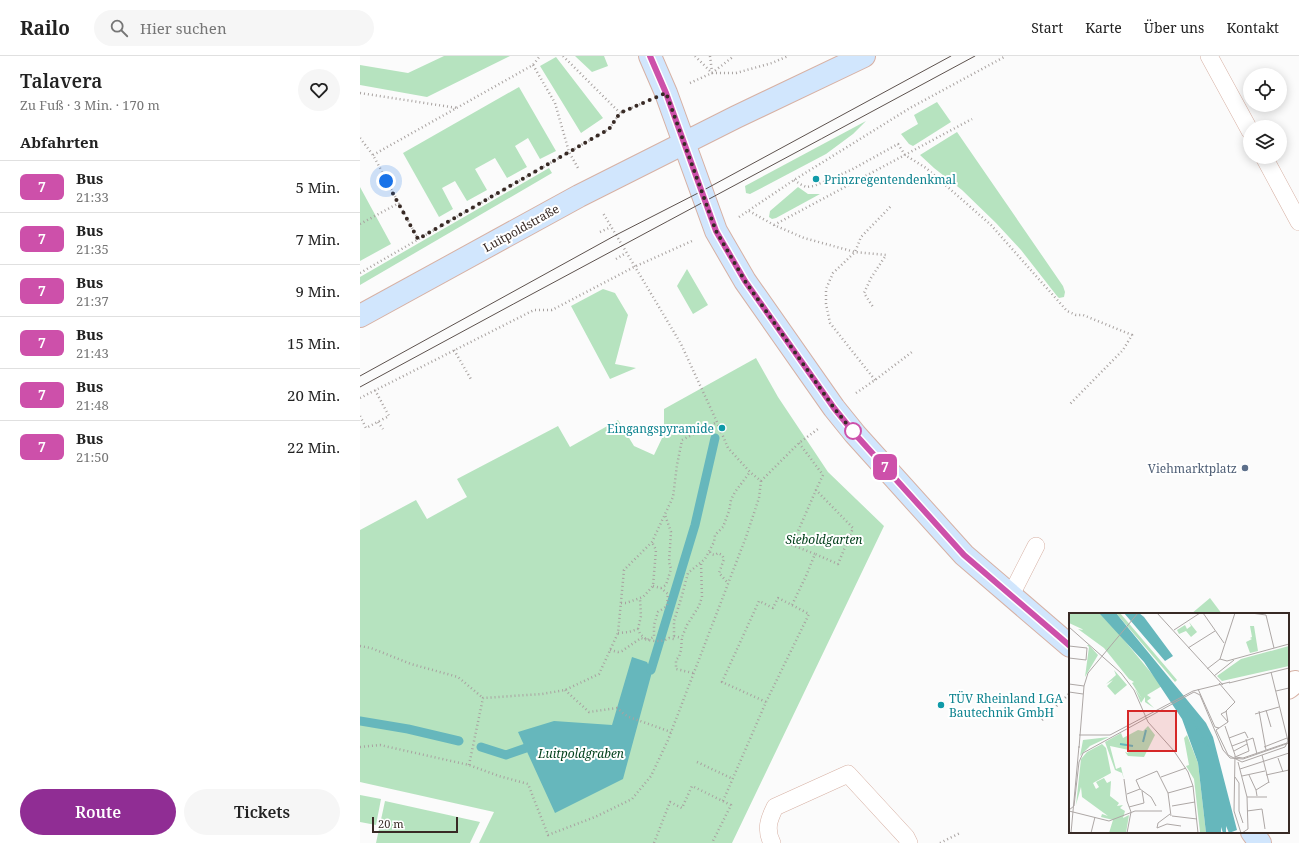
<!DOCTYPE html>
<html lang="de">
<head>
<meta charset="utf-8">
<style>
	:root { --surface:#fff; --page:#f6f6f6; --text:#222; --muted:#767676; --line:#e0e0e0; --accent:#902d94 }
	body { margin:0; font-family:"Noto Serif",serif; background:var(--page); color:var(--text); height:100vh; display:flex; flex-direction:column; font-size:15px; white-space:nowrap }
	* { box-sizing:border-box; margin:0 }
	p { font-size:13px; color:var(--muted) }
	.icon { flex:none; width:22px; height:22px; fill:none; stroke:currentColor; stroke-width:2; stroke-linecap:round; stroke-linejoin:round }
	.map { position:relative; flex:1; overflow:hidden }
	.drawer { display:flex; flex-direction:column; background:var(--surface); width:360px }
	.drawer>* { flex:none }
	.badge { padding:0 8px; border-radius:6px; font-size:14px; line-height:26px }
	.tools { position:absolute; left:883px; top:12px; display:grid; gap:8px }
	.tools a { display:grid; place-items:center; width:44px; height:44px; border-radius:50%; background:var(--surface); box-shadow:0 2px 10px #0003; font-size:20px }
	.scale { position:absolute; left:12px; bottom:10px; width:86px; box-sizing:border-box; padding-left:4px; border:2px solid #382a25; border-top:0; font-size:11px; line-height:14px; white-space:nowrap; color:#382a25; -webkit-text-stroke:3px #fff; paint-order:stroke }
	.you { position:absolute; width:20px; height:20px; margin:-10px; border:3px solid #fff; border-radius:50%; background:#1a73e8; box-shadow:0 0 0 6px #1a73e833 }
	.map>.badge { position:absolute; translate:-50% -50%; box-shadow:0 0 0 2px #fff }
	h2 { padding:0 20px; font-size:15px; line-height:36px }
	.round { display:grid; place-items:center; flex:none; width:42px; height:42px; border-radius:21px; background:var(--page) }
	.summary { display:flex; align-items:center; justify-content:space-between; height:68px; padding:0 20px }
	h1 { font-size:19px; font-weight:600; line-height:30px }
	.cta { display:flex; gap:8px; margin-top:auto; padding:8px 20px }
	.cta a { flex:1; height:46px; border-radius:24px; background:var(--accent); color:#fff; font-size:16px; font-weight:600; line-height:46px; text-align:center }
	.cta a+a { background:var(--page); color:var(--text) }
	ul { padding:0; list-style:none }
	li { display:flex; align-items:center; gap:12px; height:52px; padding:0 20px; border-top:1px solid var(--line) }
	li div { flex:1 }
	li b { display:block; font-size:15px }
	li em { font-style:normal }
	li .badge { min-width:44px; font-weight:700; text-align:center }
	header { display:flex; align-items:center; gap:24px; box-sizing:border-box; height:56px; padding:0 20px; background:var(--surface); border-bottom:1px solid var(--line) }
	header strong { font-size:19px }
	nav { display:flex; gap:22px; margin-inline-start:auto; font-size:14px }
	.search { width:280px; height:36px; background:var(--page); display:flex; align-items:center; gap:10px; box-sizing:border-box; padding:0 14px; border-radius:22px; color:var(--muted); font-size:15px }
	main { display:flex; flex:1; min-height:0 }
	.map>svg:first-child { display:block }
	.green { fill:#b6e3bf }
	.water { fill:#66b7bc }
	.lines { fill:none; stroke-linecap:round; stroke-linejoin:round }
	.stream { stroke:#66b7bc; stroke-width:9 }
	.lane-casing { stroke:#d7b1a4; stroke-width:18 }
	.street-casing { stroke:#d7b1a4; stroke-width:24 }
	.secondary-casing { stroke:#d7b1a4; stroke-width:24 }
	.path { stroke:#a8a2a0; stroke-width:2.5; stroke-dasharray:1 3; stroke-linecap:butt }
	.lane { stroke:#fff; stroke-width:17 }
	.street { stroke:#fff; stroke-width:22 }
	.secondary { stroke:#d1e6fd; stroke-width:22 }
	.tram { stroke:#5d524e; stroke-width:1 }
	.line-casing { stroke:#fff; stroke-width:9 }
	.line { stroke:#cd50aa; stroke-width:6 }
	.walk { stroke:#382a25; stroke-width:4; stroke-dasharray:0 7.2 }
	.culture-dot { fill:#0f9aa8; stroke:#fff; stroke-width:1.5 }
	.stop-dot { fill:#fff; stroke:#cd50aa; stroke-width:2 }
	.service-dot { fill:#5c6f8a; stroke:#fff; stroke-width:1.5 }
	.labels { text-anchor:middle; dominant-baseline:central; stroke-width:4; stroke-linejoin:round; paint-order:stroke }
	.culture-label { font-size:12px; fill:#0d838f; stroke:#fff; text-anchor:start }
	.street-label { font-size:12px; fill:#382a25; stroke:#fff }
	.service-label { font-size:12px; fill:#4e5e75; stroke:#fff; text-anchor:end }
	.park-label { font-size:12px; font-style:italic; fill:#003f1a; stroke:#fff }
	.inset-river { fill:none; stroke:#66b7bc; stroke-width:2 }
	.inset-road { fill:none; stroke:#ada7a5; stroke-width:1 }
	.view { fill:#d62828; fill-opacity:0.15; stroke:#d62828; stroke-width:2 }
	.inset-edge { fill:none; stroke:#382a25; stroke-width:2 }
</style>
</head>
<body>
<header>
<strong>Railo</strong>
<div class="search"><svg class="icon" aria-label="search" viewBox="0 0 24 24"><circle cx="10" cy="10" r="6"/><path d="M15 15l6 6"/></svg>Hier suchen</div>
<nav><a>Start</a><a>Karte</a><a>Über uns</a><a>Kontakt</a></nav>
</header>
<main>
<section class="drawer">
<div class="summary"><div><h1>Talavera</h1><p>Zu Fuß · 3 Min. · 170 m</p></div><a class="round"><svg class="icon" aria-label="heart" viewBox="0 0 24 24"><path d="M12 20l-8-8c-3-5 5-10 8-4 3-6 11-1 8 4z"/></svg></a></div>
<h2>Abfahrten</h2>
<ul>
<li><span class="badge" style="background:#cd50aa;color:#fff">7</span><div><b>Bus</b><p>21:33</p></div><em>5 Min.</em></li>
<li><span class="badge" style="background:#cd50aa;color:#fff">7</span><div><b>Bus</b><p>21:35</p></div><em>7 Min.</em></li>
<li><span class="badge" style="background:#cd50aa;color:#fff">7</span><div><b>Bus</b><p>21:37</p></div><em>9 Min.</em></li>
<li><span class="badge" style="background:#cd50aa;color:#fff">7</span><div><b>Bus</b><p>21:43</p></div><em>15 Min.</em></li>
<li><span class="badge" style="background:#cd50aa;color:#fff">7</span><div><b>Bus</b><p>21:48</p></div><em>20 Min.</em></li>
<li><span class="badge" style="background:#cd50aa;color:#fff">7</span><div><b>Bus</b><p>21:50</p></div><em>22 Min.</em></li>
</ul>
<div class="cta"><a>Route</a><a>Tickets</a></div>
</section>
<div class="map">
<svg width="939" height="787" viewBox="0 0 939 787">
	<rect width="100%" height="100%" fill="#fbfbfb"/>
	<path class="green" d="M84,0H150L67,41L0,29V9L48,17Z
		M215,0H244L248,10L232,16Z
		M196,1L243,62L221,77L180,10Z
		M159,31L196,95L180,103L168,82L155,90L167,111L147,122L135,102L115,113L127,134L107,145L95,125L82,132L93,153L79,161L43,97Z
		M577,46L591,66L553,90L549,88L541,78L558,68L554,59Z
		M506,65L493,78L466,98L390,138L386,137L385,130Z
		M597,76L703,230L705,236L704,241L699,242L697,240L661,194L636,167L602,134L574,112L560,99Z
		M189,112L192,117L0,229V221Z
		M0,131L31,188L0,205Z
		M438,131L448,138H460L416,162L412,163L409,161L410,155Z
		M327,213L348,249L333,258L317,230Z
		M243,233L255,237L268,259L255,308L276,312L250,323L211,250Z
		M396,302L418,341L468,416L524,470L372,787H119L134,756L0,726V474L56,444L67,463L107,441L97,423L198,370L210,391L258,364L274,390L294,399L304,378V353Z
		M850,542L862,558H831Z
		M0,739L21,743L16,769L0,766Z
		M25,745L120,766L110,787H16Z"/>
	<path class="water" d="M272,601L287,606L292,616L263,723L195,757L158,676L194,665L252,669Z"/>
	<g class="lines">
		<path class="stream" d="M291,614L335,469L355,382
			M0,665L48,673L99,685
			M121,691L146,699L166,692"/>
		<g class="lane-casing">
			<path id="lane" d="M849,0L890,75
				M904,101L939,166
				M651,539L676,490
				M412,787C405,773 409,763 415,751L488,718L546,781L549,787"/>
		</g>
		<g class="street-casing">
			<path id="street" d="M928,632L935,626"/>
		</g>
		<g class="secondary-casing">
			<path id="secondary" d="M290,0L306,37L356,175L385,225L474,352L495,378L604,499L710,590
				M0,260L219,140L376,61L504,0
				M892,776L900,787"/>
		</g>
		<path class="path" d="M203,0L260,57
			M335,0L352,17H376L412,7L428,0
			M350,0L352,16
			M173,9L195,47L209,96L218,112
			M330,27L352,17L374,0
			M0,37L97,52
			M0,82L13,99L58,183
			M13,99L173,9L180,0
			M434,124L440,128L446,131L454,130L491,114L538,88L545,99L566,112L631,169L707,255L716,259H723L772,279L763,294L710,348
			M389,155L414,169L444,182L495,196L526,199L511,222L504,237L513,251
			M379,161L434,124L550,52L646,0
			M0,168L39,147
			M414,169L612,63
			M240,176L251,171
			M256,203L266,197
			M0,217L249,73L260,57L283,47
			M94,294L112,325
			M515,324L470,267L466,248V233L473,217L495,196L501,181L532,149
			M496,337L515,324L552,296
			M0,342L174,254H192L274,211L332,185
			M0,360L6,372L29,360L15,334
			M18,366L23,373
			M439,387L463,419L456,434L493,472L478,508L455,498
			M401,425L439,387L458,373
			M350,496L351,498L355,499L358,497L362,499L364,503L359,517L368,527
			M293,530L301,532L306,529L311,513L309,506L311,476L305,459
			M261,547H266L283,541L293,530L296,494L292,486
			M278,573L281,560L280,543
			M258,577L269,576L278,573L280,578L287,584L294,581V569L298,556L307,550L308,538L301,532
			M314,580L322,582
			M0,590L11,592L51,608L98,621L123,642
			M250,594L258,596L262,595L281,582C290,585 302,587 309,582L314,583V565L321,543L328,517L345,503L354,486L355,479L363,471L369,455L371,444L375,436L390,416
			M333,617L316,613V604L319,601L321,594L322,581L327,569L339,550L342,541L341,507
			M205,634L229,656L257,652L264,658L269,661L311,676
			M406,646L449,558L432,549
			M682,664L710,637
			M0,691L20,689L109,709L139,720L168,728L188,779L235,761L272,743L291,720L308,684L386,481L399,442L401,425L390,416L368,392L357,366L321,288L243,157
			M337,706L373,723
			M109,709L123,642L182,638L205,634L239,618L258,577L264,514L292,486L313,441L317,409L322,384L357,366
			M363,745L406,646L362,626L399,545L413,552L418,542L432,549L446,520L455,498L432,489L456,434
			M294,787L310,746L322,752L332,730L371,749L352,787
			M580,787L600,777"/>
		<use href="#lane" class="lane"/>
		<use href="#street" class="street"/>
		<use href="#secondary" class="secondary"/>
		<path class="tram" d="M0,320L256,179L342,135L591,0
			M0,331C204,220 410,111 615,0"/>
	</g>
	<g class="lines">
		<g class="line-casing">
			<path id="line" d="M290,0L306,37L356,175L385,225L474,352L495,378L604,499L710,590"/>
		</g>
		<use href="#line" class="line"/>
		<path class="walk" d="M26,125L58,183L249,73L260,57L306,37L356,175L385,225L474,352L495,378L493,375"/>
	</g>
	<g class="culture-dot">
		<circle cx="456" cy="123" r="4"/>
		<circle cx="362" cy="372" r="4"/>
		<circle cx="581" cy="649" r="4"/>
	</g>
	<circle class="stop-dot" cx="493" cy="375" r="8"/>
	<circle class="service-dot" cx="885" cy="412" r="4"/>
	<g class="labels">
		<g class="culture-label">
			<text x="464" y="123">Prinzregentendenkmal</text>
			<text x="354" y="372" text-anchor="end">Eingangspyramide</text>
			<text x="589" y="642">TÜV Rheinland LGA<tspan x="589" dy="14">Bautechnik GmbH</tspan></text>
		</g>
		<g class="street-label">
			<text transform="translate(161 172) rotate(-29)">Luitpoldstraße</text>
		</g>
		<g class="service-label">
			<text x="877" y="412">Viehmarktplatz</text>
		</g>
		<g class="park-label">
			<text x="464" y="483">Sieboldgarten</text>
			<text x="221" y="697">Luitpoldgraben</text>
		</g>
	</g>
	<g transform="translate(709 557)">
		<rect width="220" height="220" fill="#fbfbfb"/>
		<path d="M0,0H30L46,16L93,73L78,82L82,85L78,88L85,95L76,89V84L72,90L66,76L73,86L63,70L65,69L60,66L35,35L9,16L14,17L13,16L0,10ZM47,0H51L97,54L108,67L106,69ZM120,9L128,19L122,24L117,18L110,21L108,17L116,12L118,16L122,13ZM181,13H185L189,38L181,40L177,29L183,26L181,25L183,24ZM18,32H20L29,42L16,64L20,34ZM220,33V53L153,68L148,63L172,46ZM45,57L58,72L46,82L38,73L44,67L37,71L47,62ZM79,113L86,122L75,144L59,143L56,139L59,140L60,137L41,133L47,156L52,154L55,166L53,160L46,157L36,129L52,120L54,125L69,117L74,118ZM118,122L129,150L137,220L131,219L125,166L117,153L120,152L115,125ZM40,124L21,133L11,143L14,127ZM33,131L37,135L42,160L24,170L27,176L30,174L27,169L35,165L38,170L42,168L41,183L50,190L48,193L54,192L51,195L56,198L54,205L60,202L57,220H40L44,207L32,204L33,201L39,203L13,184L12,174L7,192L12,146L18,139Z" fill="#b6e3bf"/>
		<path d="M30,0H47L137,110L144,124L168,217L160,220L157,213V220H154L152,214V220H137L129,150L113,106L75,49ZM55,0H70L75,4L104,43L96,48Z" fill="#66b7bc"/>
		<path class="inset-river" d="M40,0L54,15M56,17L110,83M112,85L138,133L147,143M74,129L77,117M51,131L64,133"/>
		<path class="inset-road" d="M88,0L154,72M134,0L155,30M182,0L197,2L205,35M0,14L52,60L65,77L79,109L105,138L119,159L124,173L129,220M105,17L131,0M0,33L18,35L17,47L0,45M119,35L146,18M151,46L158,48L220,31M138,56L151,46L166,0M145,63L165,47M150,70L166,89M160,70L220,55M0,71L15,73M129,76L146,114L150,115M207,78L220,75M0,79L14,81M166,89L157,98L159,109L147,117L159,142L173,149L216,134L219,128L202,59M197,97L202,114M158,98L152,101L159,109M190,98L197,137M186,101L210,94M156,113L166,142L165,198L172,220M10,122H41L124,78L161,69M160,125L176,119L179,125M163,133L184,125L188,141M195,134L218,125M10,135L15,73L19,60L69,0M165,138L178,131M193,142L200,170M166,144L174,145L218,130M166,144L180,138L177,126M209,145L214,159M169,149L178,184L179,216L173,220M171,156L220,140M180,162L187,177M197,162L220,157M173,163L196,158M92,164L117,155M166,164L170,170V198L174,210M55,166L58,188L62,199M99,180L124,173M58,181L71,176M188,183L187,177L200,169M178,184H198M87,193L82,184L71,176L67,167L88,158L99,180L102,203M103,193L126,189M60,194L75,190L73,178M0,197L5,193L10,149L14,140L125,79L131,82L154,137L161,145L174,146L220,130M0,198L40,208L66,198H93M178,198L193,196L196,216M101,201L89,210L88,215L98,211L112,213M103,203L128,206M2,220L10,133M22,220L26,204M58,220L62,199"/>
		<path class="view" d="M59,98H107V138H59Z"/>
		<rect width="220" height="220" class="inset-edge"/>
	</g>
</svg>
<div class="tools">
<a><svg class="icon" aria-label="locate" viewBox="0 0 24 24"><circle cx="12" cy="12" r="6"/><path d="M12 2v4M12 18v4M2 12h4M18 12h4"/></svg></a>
<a><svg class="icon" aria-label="layers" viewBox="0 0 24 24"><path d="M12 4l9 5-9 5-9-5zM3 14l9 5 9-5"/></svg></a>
</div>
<div class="scale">20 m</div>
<div class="you" style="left:26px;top:125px"></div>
<b class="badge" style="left:525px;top:411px;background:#cd50aa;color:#fff">7</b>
</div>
</main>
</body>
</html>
